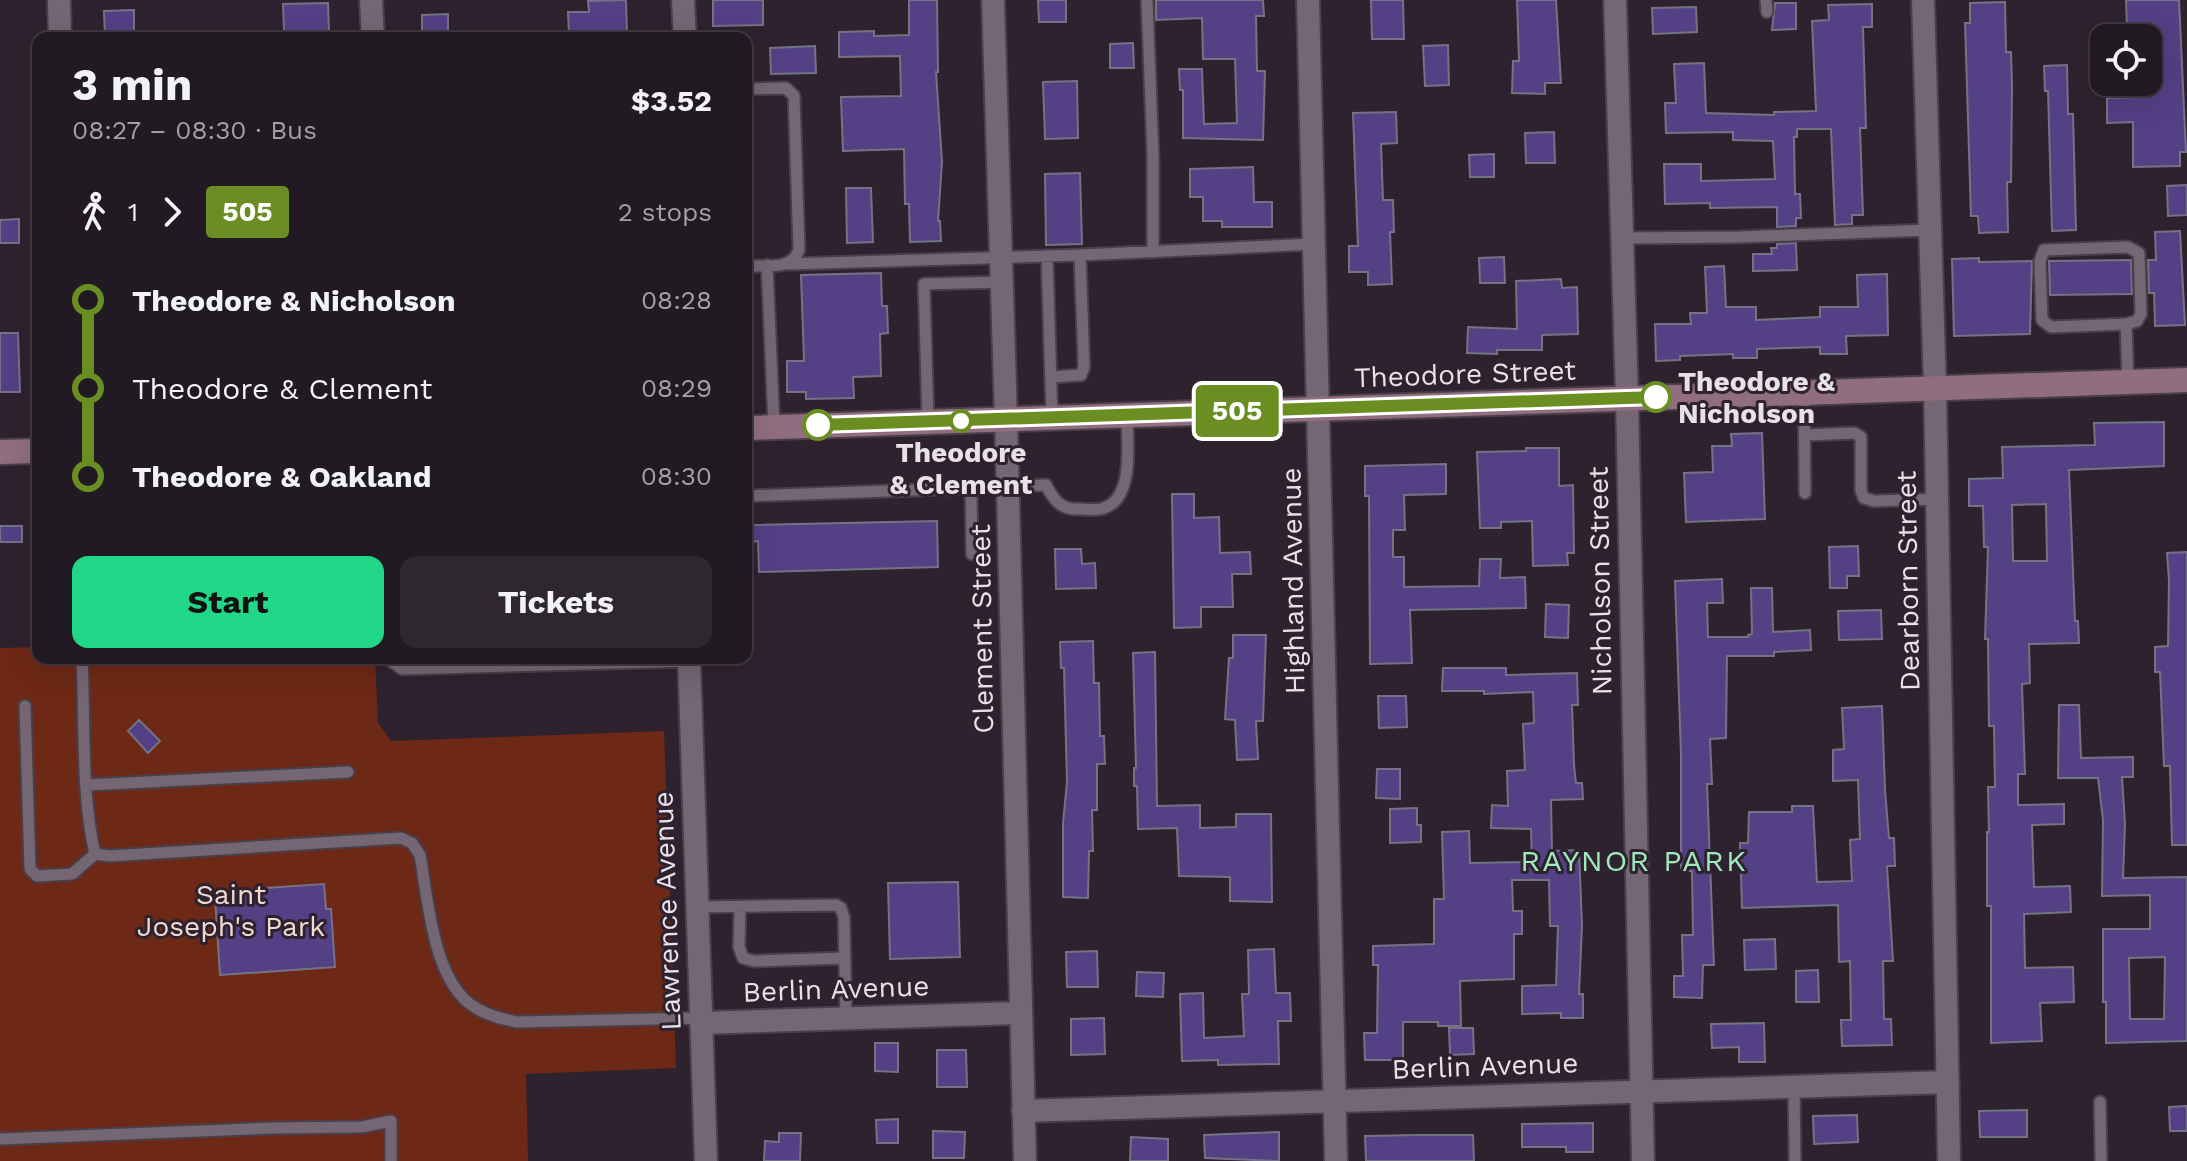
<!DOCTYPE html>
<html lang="en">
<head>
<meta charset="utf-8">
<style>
	:root { --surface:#221a22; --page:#2e272f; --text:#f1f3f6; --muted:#a2a1a5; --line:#3f3840; --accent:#20d887 }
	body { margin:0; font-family:"Work Sans",sans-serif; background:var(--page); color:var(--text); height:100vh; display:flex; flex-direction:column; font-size:30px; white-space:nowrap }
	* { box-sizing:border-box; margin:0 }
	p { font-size:26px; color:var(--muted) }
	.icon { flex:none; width:44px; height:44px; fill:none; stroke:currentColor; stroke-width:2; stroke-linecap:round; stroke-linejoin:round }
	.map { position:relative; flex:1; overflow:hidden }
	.drawer { position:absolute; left:32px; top:32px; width:720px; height:632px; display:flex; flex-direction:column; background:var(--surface); border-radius:16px; box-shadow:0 8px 32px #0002,0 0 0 2px var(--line) }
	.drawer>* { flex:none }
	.badge { padding:0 16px; border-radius:6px; font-size:28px; line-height:52px }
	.tools { position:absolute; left:2090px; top:24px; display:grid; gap:16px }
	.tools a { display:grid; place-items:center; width:72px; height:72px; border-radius:16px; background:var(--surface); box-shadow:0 8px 32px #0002,0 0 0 2px var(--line); font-size:40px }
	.map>.badge { position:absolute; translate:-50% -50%; box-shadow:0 0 0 4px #fff }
	.legs { display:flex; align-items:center; gap:12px; height:88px; padding:0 40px; font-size:26px }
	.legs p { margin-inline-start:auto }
	.overview { display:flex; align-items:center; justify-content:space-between; height:136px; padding:0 40px }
	h1 { font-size:44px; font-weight:700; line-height:60px }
	.button { display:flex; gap:16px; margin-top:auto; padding:16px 40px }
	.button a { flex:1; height:92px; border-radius:16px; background:var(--accent); color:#111; font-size:32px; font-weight:700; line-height:92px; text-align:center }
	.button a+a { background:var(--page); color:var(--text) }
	ul { padding:0 40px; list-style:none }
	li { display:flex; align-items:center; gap:28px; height:88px; font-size:30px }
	li i { display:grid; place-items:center; width:12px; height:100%; margin:0 10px; background:currentColor }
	li i::after { content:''; width:20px; height:20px; margin:-10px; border:6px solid; border-radius:50%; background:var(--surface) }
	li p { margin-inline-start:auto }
	li:first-child i { background:linear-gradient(#0000 50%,currentColor 0) }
	li:last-child i { background:linear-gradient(currentColor 50%,#0000 0) }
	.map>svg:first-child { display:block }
	.green { fill:#6e2916 }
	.building { fill:#534085; stroke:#757284; stroke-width:2; fill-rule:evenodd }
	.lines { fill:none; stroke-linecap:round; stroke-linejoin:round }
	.service-casing { stroke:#493e49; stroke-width:15 }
	.minor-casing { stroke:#493e49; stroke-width:26 }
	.secondary-casing { stroke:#493e49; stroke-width:28 }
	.service { stroke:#756674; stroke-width:11 }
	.minor { stroke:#756674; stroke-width:22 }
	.secondary { stroke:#916e7f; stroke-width:24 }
	.line-1-casing { stroke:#fff; stroke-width:18 }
	.line-1 { stroke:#6b8e23; stroke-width:12 }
	.stop-1-dot { fill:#fff; stroke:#6b8e23; stroke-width:4 }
	.labels { text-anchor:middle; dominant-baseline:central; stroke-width:6; stroke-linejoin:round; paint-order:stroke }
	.street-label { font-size:28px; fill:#e9e1e9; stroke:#2e222e }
	.stop-label { font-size:28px; font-weight:bold; fill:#e9e1e9; stroke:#2e222e; text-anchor:start }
	.park-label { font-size:28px; fill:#f1d9d2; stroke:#2e222e }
	.neighbourhood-label { font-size:30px; letter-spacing:2px; fill:#9eebbc; stroke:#2e222e }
</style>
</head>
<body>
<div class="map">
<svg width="2187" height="1161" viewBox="0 0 2187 1161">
	<rect width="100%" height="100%" fill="#2e222e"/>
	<path class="green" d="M38,647V658H375L378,723L391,741L664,731L676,1068L526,1074L528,1161H0V648Z"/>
	<path class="building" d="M626,0L627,34L569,35L568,12H589L588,1Z
		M713,0H763V25L713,26Z
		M909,0H937L938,72H936L942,162L938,221H940L941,241L910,242L909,204H905L904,149L843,151L841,97L901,96L900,56L839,57V32L874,31V36L909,35Z
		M1038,0H1066V22H1039Z
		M1156,0H1263L1264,16H1256L1257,71H1265L1263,140L1183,138V90H1180L1179,69H1202L1204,124L1237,123L1235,59H1203L1202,18L1156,20Z
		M1371,0H1403L1404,39H1372Z
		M1517,0H1556L1561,83H1545V94L1512,93L1513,61H1519Z
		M2126,0H2179L2186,152H2180V166L2133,167V122L2107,123V98L2141,97V88H2148V27L2127,28Z
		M2005,2L2006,52H2011L2012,87L2011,182H2007L2008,232L1979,233L1978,216H1971L1965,23H1970V3Z
		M328,3L329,31H284L283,4Z
		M1775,3H1796V29L1772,30Z
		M1872,4V27H1863L1866,128H1860L1863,215H1852V224L1835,225L1831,129H1797V137H1794L1795,194H1800L1801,218H1796V226L1777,227V207L1710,208V203L1665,204L1664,164H1701V181L1775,179L1773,141L1733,140V132L1666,133L1665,103H1676L1674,64L1704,63L1706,113L1774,115V112L1816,111L1812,21L1829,20L1828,5Z
		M1696,7L1697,32L1653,34L1652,8Z
		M134,10V38H105L104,11Z
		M448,14V37H422V15Z
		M1133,43L1134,68H1110V44Z
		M1448,45L1449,85L1425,86L1423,46Z
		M815,46L816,73L771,74L770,48Z
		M2067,65L2068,114H2073L2076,230L2052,231L2048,91H2045L2044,66Z
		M1077,81L1078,138L1045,139L1043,82Z
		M1396,112L1397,143L1381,144L1383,200H1393L1394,232H1390L1392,284L1368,285V272H1349V246H1358L1353,113Z
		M1554,132L1555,163H1526L1525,133Z
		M1494,154V177H1470L1469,155Z
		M1253,167L1254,202H1272V227H1222V221H1203V197H1190V169Z
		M1080,173L1082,244L1046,245L1045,174Z
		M2187,185V215L2168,216L2167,186Z
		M846,188H871L873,242L847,243Z
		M19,219V243H0V220Z
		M2180,231L2185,325L2155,326L2154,293H2149L2148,260H2156L2155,232Z
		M1796,243L1797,270L1753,271V254H1772L1771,248H1777V244Z
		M1504,257L1505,283H1480L1479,258Z
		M1979,258V262L2032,261L2030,334L1954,336L1952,259Z
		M2131,260L2132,294L2050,295L2049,261Z
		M1724,266L1726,307H1756V320L1820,317V307H1858L1857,275L1887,274L1888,335L1846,336L1847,354H1820V347L1757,349V358H1733V354L1680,356V360L1656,361L1655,324H1691L1690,313H1707L1705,267Z
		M881,273L882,306H887L888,333L880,334L881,376L853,377L854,398L806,399V392H787V361H804L801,275Z
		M1561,279L1562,288L1577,287L1578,334L1542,335V350H1497V354L1467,353L1468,327L1517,329L1516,281Z
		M0,333H18L20,392H0Z
		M2164,422V466L2069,470L2075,621H2078L2079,643L2029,644L2030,683L2022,684L2025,774H2018V805L2064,804V824L2032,825L2034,887L2070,886L2071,912L2024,914L2025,968L2073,967L2074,1002L2040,1003L2042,1041L1991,1043V906H1987V832H1989L1988,787H1995L1994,726H1989L1988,639H1985L1988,547H1984L1983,506H1969V479L2003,478L2002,447L2095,445L2094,423ZM2046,504L2047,561H2013L2012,505Z
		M1762,433L1765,519L1686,522L1684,473L1713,472L1712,446H1732L1731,434Z
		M1526,448H1559V486L1573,485L1574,553H1567L1568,565L1533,566L1532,521L1501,522V528H1480L1477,452L1526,451Z
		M1446,464V494L1404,495L1405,530H1393V557H1404V587L1479,586L1480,559H1501L1500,578L1525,577L1526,608L1410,610L1412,663L1370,664L1369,496H1365V466Z
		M1172,494H1194V518L1219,517L1220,553L1250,552L1251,574H1232L1233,607H1201V627L1174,628Z
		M937,521L938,567L759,572L758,541L751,542V525Z
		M0,526H22V542H0Z
		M1858,546L1859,576H1847V588H1830L1829,547Z
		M1055,549H1081L1082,564L1095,563L1096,588L1056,589Z
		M2187,552V845H2172L2170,766H2164L2160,672H2155V647L2168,646L2169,580L2167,553Z
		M1722,579L1723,603H1707L1708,637H1748V635L1752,634L1751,588H1772L1773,632L1810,630L1811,650L1774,652V656H1727L1726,738L1710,739L1712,784H1707L1714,965H1703L1702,998L1674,997V976H1683L1682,935H1693L1692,871H1681V755L1675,581Z
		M1546,604L1569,605L1568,638L1545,637Z
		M1881,610L1882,639L1839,640L1838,611Z
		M1233,635H1266L1263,721H1256L1258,759L1237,760L1235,720L1225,719L1229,658H1233Z
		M1093,641L1094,683H1099L1100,736H1104L1105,764H1097V810H1092L1093,851H1089L1088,898L1063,897V823L1067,782L1064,668H1061L1060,642Z
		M1155,652L1157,806L1200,805V828L1236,827V814H1271L1272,902L1230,901V877L1179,876L1177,828L1138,829L1137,786H1134V768H1136L1133,653Z
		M1443,668H1506V675L1577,673L1578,705H1572L1574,765L1576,783H1582L1583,799L1551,800L1552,851L1579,850L1582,925L1579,994H1583V1018H1561V1013L1522,1014V986L1556,985L1558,926H1550L1549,880H1512L1513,911H1522V934H1514V979L1460,981L1461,1026H1438V1022H1403V1060H1365L1364,1033H1377L1378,965H1373V946L1434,944V899H1444L1442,832L1469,831L1470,863L1532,862L1531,829L1491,828L1492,805L1508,806L1507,771L1525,770L1523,724L1534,723L1533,692L1484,694V691H1442Z
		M1378,696H1406L1407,727L1379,728Z
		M2059,705H2079L2081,758L2133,757V777H2122L2125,824L2123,878L2187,877V1041L2106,1043V1002H2103V929H2150V895L2102,896L2103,820L2098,778H2058ZM2165,957L2164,1019H2130L2129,958Z
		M1882,706L1885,790L1889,838H1894L1895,866H1887L1893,961H1883L1884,1019H1891L1892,1045L1842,1046L1841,1020H1851L1850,961L1839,962L1838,905L1742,908L1740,843H1748L1749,812H1792V806H1813L1817,882L1852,881L1850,840L1860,839L1858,780L1833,781V750L1844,749L1842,708Z
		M139,720L160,741L148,753L128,731Z
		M1377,769H1400V799L1376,798Z
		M1417,808V825H1421V842L1390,843V809Z
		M958,882L960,957L890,959L888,883Z
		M324,884L326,909H331L335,967L220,975L215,897L237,896L236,890Z
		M1775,939L1776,969L1745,970L1744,940Z
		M1274,949L1276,993H1290L1291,1021H1278L1279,1064L1218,1065V1060L1182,1061L1180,994L1203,993L1204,1038L1244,1036L1242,994H1249L1248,950Z
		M1097,951L1098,987H1067L1066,952Z
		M1818,970L1819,1002H1796V971Z
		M1137,972L1164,973L1163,997L1136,996Z
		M1104,1018L1105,1054L1071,1055V1019Z
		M1764,1023L1765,1062H1739V1047L1712,1048L1711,1024Z
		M1449,1028H1473L1474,1054L1450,1055Z
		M875,1043H898V1072L875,1071Z
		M937,1050H966L967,1087H937Z
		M2187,1106V1131H2170L2169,1107Z
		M2027,1110V1137H1980L1979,1111Z
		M1857,1115L1858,1142L1814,1144L1813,1116Z
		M898,1119V1143H877L876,1120Z
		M1593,1123V1152H1566V1147H1522V1124Z
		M933,1131L965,1132L964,1158H933Z
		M1279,1132V1161L1205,1158L1204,1135Z
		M779,1133H801L800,1161H764L765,1141L779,1142Z
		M1419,1135H1473L1474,1161H1366L1365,1136Z
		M1131,1137L1168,1139V1161H1130Z"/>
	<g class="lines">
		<g class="service-casing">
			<path id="service" d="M1147,0L1153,156V252
				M1766,0L1767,12
				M746,89L786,88L794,96L799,249C794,271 765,265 746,266
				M1622,238L1738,237L1930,230
				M1047,256L1052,418
				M789,264L1080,255L1314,244
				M767,265L774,427
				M2126,324L2137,321L2141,314L2139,253L2128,247L2044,250L2040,261L2042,320L2051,327L2126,324L2128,382
				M1051,377L1081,375L1084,367L1080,255
				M1804,393L1805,493
				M928,421L924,284L1002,282
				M1805,435L1854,433L1861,437V491L1864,498L1874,501L1937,499
				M746,496L971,488
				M972,554L971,488L1046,485C1053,499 1061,510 1078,509C1086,509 1097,511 1104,508C1135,498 1127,440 1127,415
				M82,658C85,719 81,795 95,854L109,856L401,838L412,843L420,855C428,899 433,984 476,1008C489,1016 503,1019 517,1022L701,1018
				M387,658L402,669L689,661
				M25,706L30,869L37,876L72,874L95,854
				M87,785L348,772
				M697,907L836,905L841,908L844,918L846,1019
				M740,907L739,947L743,958L754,961L845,958
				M1794,1087L1795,1161
				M2100,1102L2101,1161
				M0,1139L273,1128L362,1127L391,1121V1161"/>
		</g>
		<g class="minor-casing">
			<path id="minor" d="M59,0L60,38
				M371,0L373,38
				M683,0L685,38
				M993,0L1006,419L1025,1161
				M1308,0L1336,1161
				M1615,0L1627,398L1643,1161
				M1923,0L1935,388L1949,1161
				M689,658L706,1161
				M701,1023L1021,1013
				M1023,1111L1948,1082"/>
		</g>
		<g class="secondary-casing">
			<path id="secondary" d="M746,428L2187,380
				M0,452L38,451"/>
		</g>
		<use href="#service" class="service"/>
		<use href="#minor" class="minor"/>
		<use href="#secondary" class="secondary"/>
	</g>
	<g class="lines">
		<g class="line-1-casing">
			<path id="line-1" d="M818,425L1656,397"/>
		</g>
		<use href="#line-1" class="line-1"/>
	</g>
	<g class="stop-1-dot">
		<circle cx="1656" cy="397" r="14"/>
		<circle cx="961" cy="421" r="10"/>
		<circle cx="818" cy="425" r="14"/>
	</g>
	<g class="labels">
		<g class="street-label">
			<text transform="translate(1465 374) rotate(-2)">Theodore Street</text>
			<text transform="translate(1293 581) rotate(-91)">Highland Avenue</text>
			<text transform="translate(1600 581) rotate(-91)">Nicholson Street</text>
			<text transform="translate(1908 581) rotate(-91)">Dearborn Street</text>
			<text transform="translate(982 629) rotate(-91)">Clement Street</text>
			<text transform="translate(667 911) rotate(-92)">Lawrence Avenue</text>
			<text transform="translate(836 989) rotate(-2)">Berlin Avenue</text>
			<text transform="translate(1485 1066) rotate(-2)">Berlin Avenue</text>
		</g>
		<g class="stop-label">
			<text x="1678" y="381">Theodore &amp;<tspan x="1678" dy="32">Nicholson</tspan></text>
			<text x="961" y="452" text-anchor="middle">Theodore<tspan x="961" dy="32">&amp; Clement</tspan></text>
		</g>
		<g class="park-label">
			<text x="231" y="894">Saint<tspan x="231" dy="32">Joseph's Park</tspan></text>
		</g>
		<g class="neighbourhood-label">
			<text x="1634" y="860">RAYNOR PARK</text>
		</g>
	</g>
</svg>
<div class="tools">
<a><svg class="icon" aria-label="locate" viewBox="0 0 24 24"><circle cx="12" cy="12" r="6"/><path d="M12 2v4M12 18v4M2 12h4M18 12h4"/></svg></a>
</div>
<b class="badge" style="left:1237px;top:411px;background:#6b8e23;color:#fff">505</b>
<section class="drawer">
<div class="overview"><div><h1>3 min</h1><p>08:27 – 08:30 · Bus</p></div><b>$3.52</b></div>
<div class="legs"><svg class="icon" aria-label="walk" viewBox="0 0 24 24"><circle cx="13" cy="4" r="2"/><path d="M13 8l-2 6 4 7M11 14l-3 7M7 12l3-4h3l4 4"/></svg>1<svg class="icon" aria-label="forward" viewBox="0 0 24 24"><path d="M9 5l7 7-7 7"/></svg><b class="badge" style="background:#6b8e23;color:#fff">505</b><p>2 stops</p></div>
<ul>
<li><i style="color:#6b8e23"></i><b>Theodore &amp; Nicholson</b><p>08:28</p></li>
<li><i style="color:#6b8e23"></i><span>Theodore &amp; Clement</span><p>08:29</p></li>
<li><i style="color:#6b8e23"></i><b>Theodore &amp; Oakland</b><p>08:30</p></li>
</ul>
<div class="button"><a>Start</a><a>Tickets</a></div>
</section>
</div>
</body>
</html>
